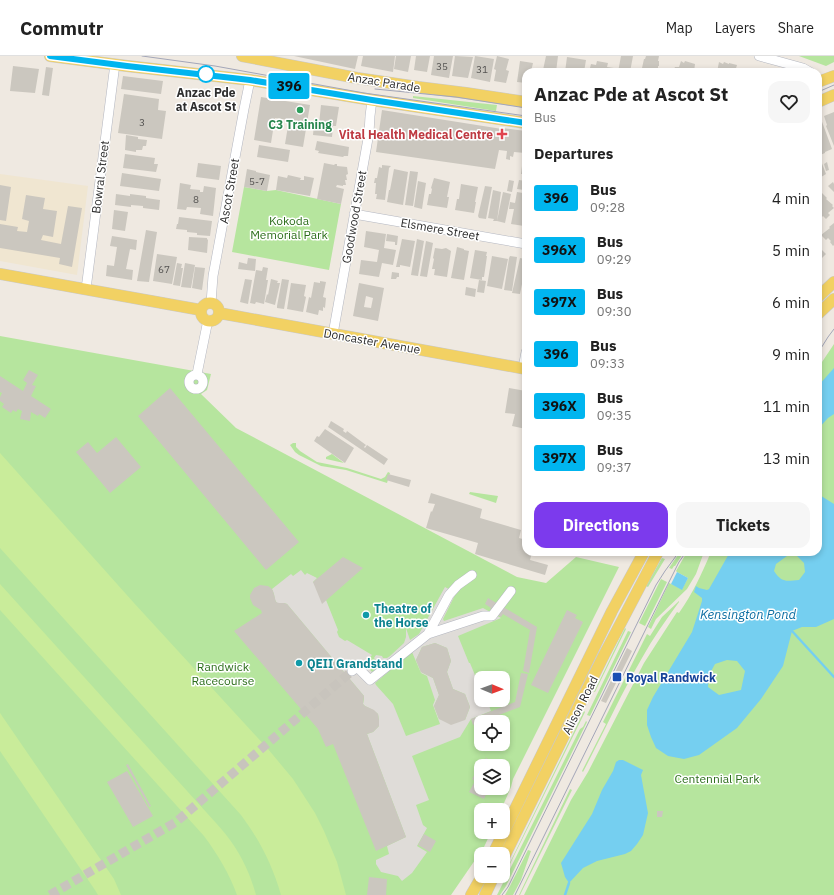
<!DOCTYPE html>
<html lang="en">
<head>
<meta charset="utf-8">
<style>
	:root { --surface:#fff; --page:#f6f6f6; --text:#222; --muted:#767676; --line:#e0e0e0; --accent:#7c3aed }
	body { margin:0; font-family:"IBM Plex Sans",sans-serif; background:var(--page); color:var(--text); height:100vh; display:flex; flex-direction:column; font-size:15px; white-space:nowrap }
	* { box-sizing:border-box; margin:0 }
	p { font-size:13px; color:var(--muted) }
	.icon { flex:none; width:22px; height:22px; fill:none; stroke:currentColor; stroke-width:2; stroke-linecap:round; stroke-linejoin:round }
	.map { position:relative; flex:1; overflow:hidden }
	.details { position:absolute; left:522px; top:12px; width:300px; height:488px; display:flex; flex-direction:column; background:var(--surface); border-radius:12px; box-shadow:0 2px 6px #0003 }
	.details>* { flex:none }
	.badge { padding:0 8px; border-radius:3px; font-size:14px; line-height:26px }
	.needle { width:26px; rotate:91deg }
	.fabs { position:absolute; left:474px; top:615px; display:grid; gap:8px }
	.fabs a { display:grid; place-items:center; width:36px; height:36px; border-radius:8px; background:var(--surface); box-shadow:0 2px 6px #0003; font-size:20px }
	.map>.badge { position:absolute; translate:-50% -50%; box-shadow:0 0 0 2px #fff }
	h2 { padding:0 12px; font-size:15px; line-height:36px }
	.round { display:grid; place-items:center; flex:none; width:42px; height:42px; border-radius:12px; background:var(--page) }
	.overview { display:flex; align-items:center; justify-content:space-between; height:68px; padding:0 12px }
	h1 { font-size:19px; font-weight:800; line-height:30px }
	.button { display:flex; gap:8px; margin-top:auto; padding:8px 12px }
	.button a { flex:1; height:46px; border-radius:12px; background:var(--accent); color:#fff; font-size:16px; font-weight:800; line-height:46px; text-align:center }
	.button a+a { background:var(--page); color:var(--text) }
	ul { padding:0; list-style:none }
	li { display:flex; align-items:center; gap:12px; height:52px; padding:0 12px }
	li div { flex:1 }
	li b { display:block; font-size:15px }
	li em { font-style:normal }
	li .badge { min-width:44px; font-weight:700; text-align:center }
	header { display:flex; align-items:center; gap:24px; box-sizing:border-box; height:56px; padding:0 20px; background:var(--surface); border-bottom:1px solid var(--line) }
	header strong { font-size:19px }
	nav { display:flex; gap:22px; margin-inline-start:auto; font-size:14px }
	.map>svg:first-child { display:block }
	.education { fill:#f0e6d1 }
	.green { fill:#b6e59e; fill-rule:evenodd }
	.pitch { fill:#c9ec9a }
	.plaza { fill:#dfdcd8; fill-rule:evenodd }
	.water { fill:#75cff0; fill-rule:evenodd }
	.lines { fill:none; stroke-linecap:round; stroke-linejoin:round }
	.stream { stroke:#75cff0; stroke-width:2.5 }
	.building { fill:#cbc7bf; fill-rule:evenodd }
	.minor-tunnel { stroke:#c8c4bd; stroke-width:9; stroke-dasharray:9 4.5; stroke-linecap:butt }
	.minor-casing { stroke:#b4b7c1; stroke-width:10 }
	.major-casing { stroke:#c9c9c9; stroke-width:12 }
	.minor { stroke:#fff; stroke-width:9 }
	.major { stroke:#f2d163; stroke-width:11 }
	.tram { stroke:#a3a6b8; stroke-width:1 }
	.line-casing { stroke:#fff; stroke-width:9 }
	.line { stroke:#00b5ef; stroke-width:6 }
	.stop-dot { fill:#fff; stroke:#00b5ef; stroke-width:2 }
	.leisure-dot { fill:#2e9e5b; stroke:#fff; stroke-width:1.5 }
	.health-dot { fill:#e0444e; stroke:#fff; stroke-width:1.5 }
	.culture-dot { fill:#0f9aa8; stroke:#fff; stroke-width:1.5 }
	.transit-dot { fill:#1a4fb4; stroke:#fff; stroke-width:1.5 }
	.labels { text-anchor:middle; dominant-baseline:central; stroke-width:3; stroke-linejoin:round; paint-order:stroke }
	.number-label { font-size:10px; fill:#555452 }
	.street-label { font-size:12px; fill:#2e2e2e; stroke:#fff }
	.stop-label { font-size:12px; font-weight:bold; fill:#2e2e2e; stroke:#fff }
	.leisure-label { font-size:12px; font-weight:bold; fill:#27864d; stroke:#fff }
	.health-label { font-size:12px; font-weight:bold; fill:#be3a42; stroke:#fff; text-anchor:end }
	.park-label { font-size:12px; fill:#2c6e1b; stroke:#fff }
	.culture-label { font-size:12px; font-weight:bold; fill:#0d838f; stroke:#fff; text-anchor:start }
	.transit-label { font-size:12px; font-weight:bold; fill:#164399; stroke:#fff; text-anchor:start }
	.water-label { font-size:13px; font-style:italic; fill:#0d6fa3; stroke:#fff }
</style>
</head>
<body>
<header>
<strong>Commutr</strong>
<nav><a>Map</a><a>Layers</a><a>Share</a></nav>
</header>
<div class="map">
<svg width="834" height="839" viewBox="0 0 834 839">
	<rect width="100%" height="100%" fill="#efe9e1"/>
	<path class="education" d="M0,118L88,130L77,219L0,205Z"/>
	<path class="green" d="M799,0H834V6L826,10Z
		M413,40L497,49L496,55L413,42Z
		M244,131L267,135L276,134L341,148L329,214L232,196Z
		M0,280L211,318L207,334L201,338L236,372L517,521L546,527L576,501L619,511L513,723L511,731L501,754H481V776H491L484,791L451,839H0ZM481,622H503V644H481ZM481,666H503V688H481ZM481,710H503V732H481Z
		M834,288V839H524L571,744L588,716L644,607L664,576L677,556L679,557C693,537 701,519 711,496H818V312Z
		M293,387H296V391L300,395L317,406L347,412L381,423L385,421L388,416L390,417L387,427L346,414L321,410L299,399L295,396L290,389Z
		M332,398L344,407L326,403V401Z
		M470,436L498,440L496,447L469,438Z
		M680,496H684L675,510H674L672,513L669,512Z
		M687,496H704L696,518L687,533L656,563L651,573L648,571L669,527L682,533L688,522L677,516L676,515Z
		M662,502L665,503L648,531L646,530Z
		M661,523L667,526L645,570L639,567Z
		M679,545V546C666,564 653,582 642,602C621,638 603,678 583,716L582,715L606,668L603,666L647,578L650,580L662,561Z
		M625,572L626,573L595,636H594Z
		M628,575L631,576L590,660L587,659Z
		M584,655L585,656L503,822V821Z
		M586,665L587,666L506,830L500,839H497L580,673L583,671Z
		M570,733L572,734L520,839H519Z
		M528,794L531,795L521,824L513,839H505L510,830Z"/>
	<path class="pitch" d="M0,397L134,547L268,693L293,723L315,757L324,775L337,806L346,839H281C272,808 260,785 241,759L0,492Z
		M0,528L216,767C221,773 226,778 230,784C242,800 251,820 256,839H237C229,817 218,799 204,780L0,554Z
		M0,657L114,823L121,839H98L95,834L0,695Z"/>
	<path class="plaza" d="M301,514L305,519L307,517L317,522L313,526L326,544L338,574L337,576L339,581L345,585L347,584L372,599L364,607L372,616L381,610L374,602L376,599L382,600L383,602H387L390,600L404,587L406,581V572L410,584L419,578L445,531L456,537L443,563L444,565L483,552L501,562L458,580L469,607H470L481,634V644H487L491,655L471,663L460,681L412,700L429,744L416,749L423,769L427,772L417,790L427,796L412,817L402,825L398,820L381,816L376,808V804L389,798L387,790L406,781L367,678L373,676L379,670V664L378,658L373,654L365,650L363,648L364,643V640L287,548L284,547H277L275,544L274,538L272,533L291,518L293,520ZM435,587L447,592L451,605L447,616L453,633L465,638L470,651L465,664L439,663L434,650L439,639L433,622L421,616L416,604L422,591ZM412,596L421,617L427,620L435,644L433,649L440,668L406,680L393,648L376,629L375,627Z"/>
	<path class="water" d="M834,312V358L828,362L818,373V330Z
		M818,438L834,448V563L816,571H802L792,575L783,610L761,643L737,672L699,699L684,703L668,700L656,692L651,681L647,669V654L653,641L692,576L702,545V542L694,536L696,530L699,532L707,534L709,533L730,496H818ZM796,499L804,507L805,516L799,524C786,525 782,527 774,515L776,508L787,500ZM727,604L737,605L745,615L741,634L719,639L708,631L709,619L715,608Z
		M677,516L688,522L682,534L671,528Z
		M619,704H623L643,714L641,719L648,757L643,779L637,788L631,795L625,798L597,805L583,812L569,827L565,821L561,807L592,758L602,734L613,715L616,706Z"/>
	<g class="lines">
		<path class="stream" d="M792,575L834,621
			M565,839L569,827"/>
	</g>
	<path class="building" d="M294,0H358L355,13Z
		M363,0H395L393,16L361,10Z
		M396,0H411L408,16L394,13Z
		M416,0H430L427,16L414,14Z
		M434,0H453L449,22L431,19Z
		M455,0L473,1L468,22L452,20Z
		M475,0L494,3L490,26L471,22Z
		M497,0L509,3L506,14L509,15L506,27L494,25L496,14L494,13Z
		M546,0H558L556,16H546V15L543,14Z
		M621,0H633L630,16H618Z
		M646,0H659L658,5H659V10H658V15L656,16H642L643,13L642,12L644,3H645Z
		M567,1L586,4L584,16H565Z
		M520,5L533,7L531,16H526V27L517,26Z
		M597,5L608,7L607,11L614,12L613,16H589L591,8L596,9Z
		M681,5L684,7L685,5L695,8L694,16H671V13H674L675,11H679Z
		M719,6L723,8L724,6L729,8V7L737,9L735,16H717Z
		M13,10L39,13L35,37L10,35Z
		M46,11L53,12L49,40L42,39Z
		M123,20L163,25L161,38L121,33Z
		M124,38L159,43L158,54L166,55L162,83L118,77Z
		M261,41L310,49L303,91L285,88L289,64L275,62L271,87L254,84Z
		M321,49L339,51L336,70H333L332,81L313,79L314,68H319Z
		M523,53L526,54V58H522Z
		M382,54L502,73V72L526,75V96L525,97L514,96L513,101L510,100V104L506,103L507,95L499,94L495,113L376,96Z
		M834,56V90L826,70L827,69L824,60Z
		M821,63L832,93L825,96V97L820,99L818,92V65Z
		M126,79L138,81V83L147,84L146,90H143L142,94H136V96L125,94Z
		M317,85L349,91L348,100H344L343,101L318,97L319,95L315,94Z
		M259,89L290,94L288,106L257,101Z
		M818,97L826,118L818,123Z
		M125,98L155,102L154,108H158L156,116L123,112Z
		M523,102H526V118H521Z
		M827,106L829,114L826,115L824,108Z
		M198,107L221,110L219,124L196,121Z
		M324,107L334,109L335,108H337V110L347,111L348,118L346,119L347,124H345L346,129H343V130L337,129L336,131L344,133L341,148L317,143Z
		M382,109L391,110L389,112L385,144L376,143L377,138H375L376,127H374L375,122H377L379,111L382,112Z
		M247,113L256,115V116L270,119L267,135L244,131Z
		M394,113L408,116L403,149L387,146L389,134H390Z
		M410,115L418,116L413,150L405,149Z
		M122,117L161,123L159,135L120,130Z
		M288,119L301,122L300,124H304V120L314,122L310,140L276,134L278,120L287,122Z
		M434,122L450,126L447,141H449L447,152L427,149L429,138H431L432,133L431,132Z
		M509,124L514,125L512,136L507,135Z
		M519,124L526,125V169H524V170L511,168L514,153H509L510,146L515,147L517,136L523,137L524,134L517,133Z
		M418,125L426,127L422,153L414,151Z
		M833,126L834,128V136L828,130Z
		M180,127L191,129L190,133L200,134V136H203L204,130L216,132L213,160L200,158L201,152L187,151L186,154L177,153Z
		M461,128L478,131L475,146H476L474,157L455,154L457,143H459Z
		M0,129L11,131L6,165L0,164Z
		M485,130L492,131L486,163L479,162L478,160Z
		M493,134L501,136L497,165H493L494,163L488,162Z
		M503,136L511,138L505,167L497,165Z
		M822,137L827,142L826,143L833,149L832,150L834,152L828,157L830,159L826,163L823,160L819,164L818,163V142Z
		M116,138L130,140V138L146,140V142L160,144L159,154L143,152V150L131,149V151L115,149Z
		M26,139L45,142L43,153L57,155L53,181L43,179L41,184L61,188L68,150L82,152L72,211L59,208L60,202L0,192V168L18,171L17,175L27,176L29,165L22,163Z
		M114,154L128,156L125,175L112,173Z
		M179,161L212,165L210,180L197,179V177L187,176V174L176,173L177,168H178Z
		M834,167V189L833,190L830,186L831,185L828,182L826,184L821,179L830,172L829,171Z
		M146,174L157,176L149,226L137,225Z
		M366,175L386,178L384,192L396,194L393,209L382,207L379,221L359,218L361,204L377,206L379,194L364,191Z
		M387,178L398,180L397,189H395V186L386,185Z
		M112,180L137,184L136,194L130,193L126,213L133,214L132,224L106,220L107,209L114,210L117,191L110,190Z
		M189,181L207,182V183L208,184L207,197L188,194Z
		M402,183L415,185L410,211L400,209V211H396Z
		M417,183L424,185L418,220L411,219Z
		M426,185L433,187L427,221L420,220Z
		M457,191L464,193V194L469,195L464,224L451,222Z
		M818,191H819L826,198L818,206Z
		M435,192L442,193L446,192L451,195L447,221L434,219L435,213H432L434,203L433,202Z
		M475,194L487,196L486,200H487L484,221H482V224L470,222Z
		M157,198L177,201L172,228L153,225Z
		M492,200L508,203L502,233L487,230Z
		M510,200L517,201L512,235L504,234L509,202Z
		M248,202L256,203L255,215L238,213L239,206L247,208Z
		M520,202L525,203L526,202V211L524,220H525L524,224L523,223L520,238L512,237Z
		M177,207L182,208L181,212H183L180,230L173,229Z
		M185,207L195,209L191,232L181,231Z
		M195,211L205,212L202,234L192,232Z
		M263,211L268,212L266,224H268L264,248L256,246L255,248L250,247L256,214L262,215Z
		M392,216L399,217V221H397L396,223H391Z
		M245,223L252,224L248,248L240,246Z
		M271,223L278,225L277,227H280L275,249L265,246L267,238L268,239Z
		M282,223L289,224L284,253L277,252V250Z
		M479,224L486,225L484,237L477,236Z
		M320,225L326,226L323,241L326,242L325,252L323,251V255L319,254L318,259L306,256L309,241L311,242L314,226L320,227Z
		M291,227L306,229L304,240L306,241L303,256L287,253Z
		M359,227L384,232L378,265L353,260ZM366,240L373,242L371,252L364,251Z
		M466,231L476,233L475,241L465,239Z
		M29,314L38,319L32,329L36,330L31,340L51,353L45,362L39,358L38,360L31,356L30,365L20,363L22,355L18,353L16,356L13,354L11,357L2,351L4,348L0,345V341L2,337L0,336V320L23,335L27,327L23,324Z
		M170,332L299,486L266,514L138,360Z
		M509,332L526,335V373L512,370L515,358L505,357Z
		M331,365L344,373L343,375L346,377L347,375L366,389L364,391L365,392L367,389L388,403L384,409L328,371Z
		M325,373L354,392L345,407L314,385L317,380L319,381Z
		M116,381L141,411L110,437L76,396L88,386L97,397Z
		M388,418L411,424L409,431L386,424Z
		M431,437L482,453L480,462L521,474L519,482L526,484V496H532L530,504L548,509L545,519L475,498L478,487L426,472L431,455L432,456L435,448L428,447Z
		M343,501L363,512L322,548L313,526Z
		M260,529L268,530L271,532L273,535L276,546L279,547H284L287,548L364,640L363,648L365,650L374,654L378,658L379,664V670L373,676L367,678L406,781L376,795L333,688L326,691L318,673L234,575L262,557L261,554L253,549L250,542V539L254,532Z
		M488,542L537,571L529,617L523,615L530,574L503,558L501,561L490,554L491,552L485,548Z
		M567,554L577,559L575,562L583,566L548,637L531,629Z
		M435,587L447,592L451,605L447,616L453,633L465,638L470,651L465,664L451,669L439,663L434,650L439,639L433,622L421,616L416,604L422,591Z
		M627,592L632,595L606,647L601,645Z
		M521,617L528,618L520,651L473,669L471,663L515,646Z
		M486,702L502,710H482Z
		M128,708L151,750L149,751L126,709Z
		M478,712L481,713V732H489L484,743L469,736L475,725L472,723Z
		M127,715L153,760L133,771L107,726Z
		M657,755H663L662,761H657Z
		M424,778L436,785L430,796L418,789Z
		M369,821L387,823L386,839H367Z"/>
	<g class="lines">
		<path class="minor-tunnel" d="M50,839L176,766L352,615"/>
		<g class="minor-casing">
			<path id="minor" d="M759,0L803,12L810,16
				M354,158L526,188
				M86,233L115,8
				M211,247L213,220L244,53L250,24
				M333,278L369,77L370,60L372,44
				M523,312L526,296
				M197,318L208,264
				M189 326a7 7 0 1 1 14 0a7 7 0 1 1-14 0Z
				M428,578L483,560H492L511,535
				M352,615L357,611L370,624L428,578L449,539L458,529L472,519"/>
		</g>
		<g class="major-casing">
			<path id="major" d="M50,0L127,10L250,24L372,44L526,67
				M242,0L357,22L418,31L466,37L526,46
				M818,26L834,20
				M818,46L834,39
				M0,218L201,254
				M818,241L834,226
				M201 256a9 9 0 1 1 18 0a9 9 0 1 1-18 0Z
				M219,257L526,313
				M818,258L834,243
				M493,798L612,555L644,496
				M503,803L604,599L658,496
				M471,839L482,820
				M485,839L494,820"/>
		</g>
		<use href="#minor" class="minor"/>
		<use href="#major" class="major"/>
		<path class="tram" d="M142,0L215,10L364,37L526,60
			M375,33L456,41L526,52
			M818,36L834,29
			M818,297L828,281L834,273
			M502,839L508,831L656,529L665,515L679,496
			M515,839L669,526L679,506L686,496"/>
	</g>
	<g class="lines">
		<g class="line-casing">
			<path id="line" d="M50,0L127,10L250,24L372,44L526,67"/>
		</g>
		<use href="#line" class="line"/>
	</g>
	<circle class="stop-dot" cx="206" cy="18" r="8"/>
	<circle class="leisure-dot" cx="300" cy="54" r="4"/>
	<path class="health-dot" d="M500 72h4v4h4v4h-4v4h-4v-4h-4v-4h4z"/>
	<g class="culture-dot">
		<circle cx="366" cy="559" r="4"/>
		<circle cx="299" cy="607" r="4"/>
	</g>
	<rect class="transit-dot" x="612" y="616" width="10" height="10" rx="2"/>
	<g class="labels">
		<g class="number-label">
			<text x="442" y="10">35</text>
			<text x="482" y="13">31</text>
			<text x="142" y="66">3</text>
			<text x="257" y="125">5-7</text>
			<text x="196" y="143">8</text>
			<text x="164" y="213">67</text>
		</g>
		<g class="street-label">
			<text transform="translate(384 26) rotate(9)">Anzac Parade</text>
			<text transform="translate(100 121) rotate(-83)">Bowral Street</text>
			<text transform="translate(229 135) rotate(-80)">Ascot Street</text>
			<text transform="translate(354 161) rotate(-80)">Goodwood Street</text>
			<text transform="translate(440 173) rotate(10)">Elsmere Street</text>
			<text transform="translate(372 285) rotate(10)">Doncaster Avenue</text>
			<text transform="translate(580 649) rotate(-63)">Alison Road</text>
		</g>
		<g class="stop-label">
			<text x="206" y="36">Anzac Pde<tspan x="206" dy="14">at Ascot St</tspan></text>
		</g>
		<g class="leisure-label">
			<text x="300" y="68">C3 Training</text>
		</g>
		<g class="health-label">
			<text x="493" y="78">Vital Health Medical Centre</text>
		</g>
		<g class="park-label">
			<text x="289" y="164">Kokoda<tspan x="289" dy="14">Memorial Park</tspan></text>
			<text x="223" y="610">Randwick<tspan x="223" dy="14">Racecourse</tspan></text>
			<text x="717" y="722">Centennial Park</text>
		</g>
		<g class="culture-label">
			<text x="374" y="552">Theatre of<tspan x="374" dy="14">the Horse</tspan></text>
			<text x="307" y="607">QEII Grandstand</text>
		</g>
		<g class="transit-label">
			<text x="626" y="621">Royal Randwick</text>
		</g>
		<g class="water-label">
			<text x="748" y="558">Kensington Pond</text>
		</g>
	</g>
</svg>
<div class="fabs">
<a><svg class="needle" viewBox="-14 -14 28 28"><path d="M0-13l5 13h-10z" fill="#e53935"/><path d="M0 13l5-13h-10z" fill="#767676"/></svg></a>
<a><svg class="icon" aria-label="locate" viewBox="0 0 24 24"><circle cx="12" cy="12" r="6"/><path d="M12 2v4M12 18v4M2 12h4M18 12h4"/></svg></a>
<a><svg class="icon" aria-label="layers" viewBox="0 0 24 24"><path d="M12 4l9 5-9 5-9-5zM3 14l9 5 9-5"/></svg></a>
<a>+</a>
<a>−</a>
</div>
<b class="badge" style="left:289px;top:30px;background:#00b5ef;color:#111">396</b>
<section class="details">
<div class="overview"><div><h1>Anzac Pde at Ascot St</h1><p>Bus</p></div><a class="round"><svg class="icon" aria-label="heart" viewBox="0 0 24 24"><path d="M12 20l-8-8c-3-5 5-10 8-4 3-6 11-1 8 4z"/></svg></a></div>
<h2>Departures</h2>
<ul>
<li><span class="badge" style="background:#00b5ef;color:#111">396</span><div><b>Bus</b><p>09:28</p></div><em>4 min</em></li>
<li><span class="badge" style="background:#00b5ef;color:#111">396X</span><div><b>Bus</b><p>09:29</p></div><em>5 min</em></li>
<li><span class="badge" style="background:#00b5ef;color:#111">397X</span><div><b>Bus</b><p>09:30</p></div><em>6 min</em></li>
<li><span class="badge" style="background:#00b5ef;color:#111">396</span><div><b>Bus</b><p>09:33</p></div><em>9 min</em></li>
<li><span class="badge" style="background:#00b5ef;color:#111">396X</span><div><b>Bus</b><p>09:35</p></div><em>11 min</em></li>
<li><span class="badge" style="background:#00b5ef;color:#111">397X</span><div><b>Bus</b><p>09:37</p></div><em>13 min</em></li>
</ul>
<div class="button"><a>Directions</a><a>Tickets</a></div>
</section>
</div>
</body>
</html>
